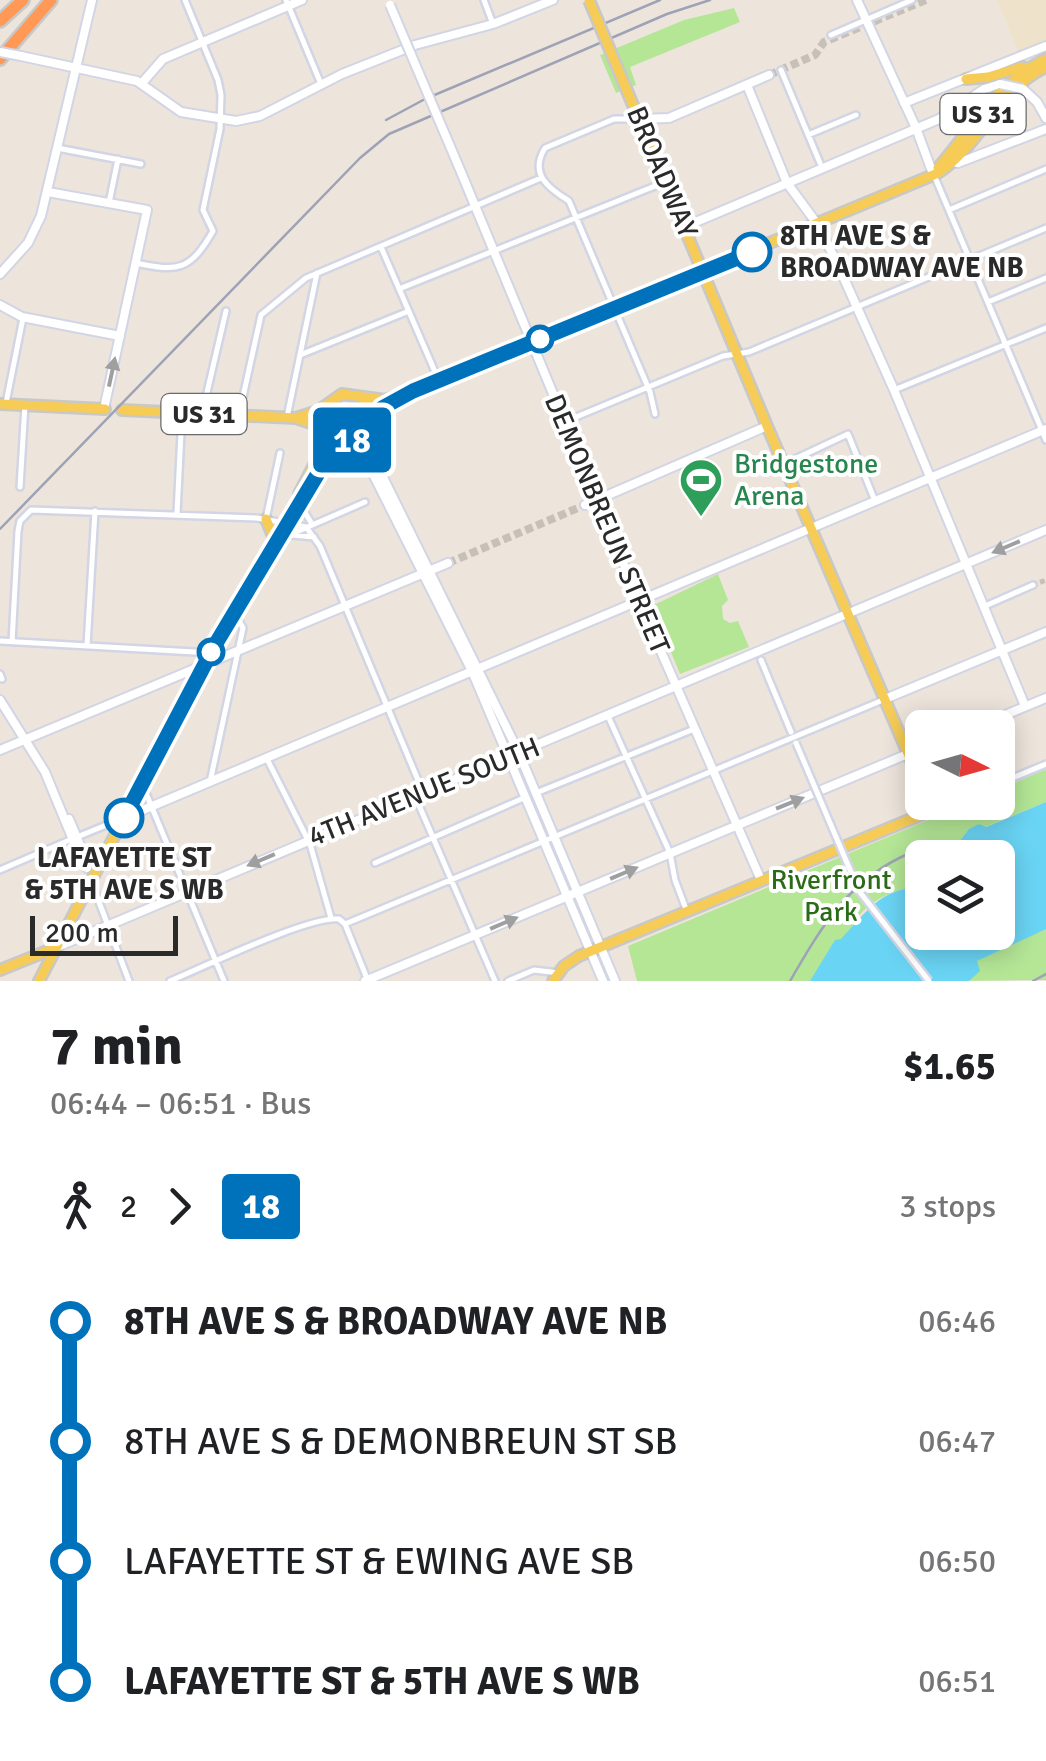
<!DOCTYPE html>
<html lang="en">
<head>
<meta charset="utf-8">
<style>
	:root { --surface:#fff; --page:#f2f2f2; --text:#202124; --muted:#757577 }
	body { margin:0; font-family:Signika,sans-serif; background:var(--page); color:var(--text); height:100vh; display:flex; flex-direction:column; font-size:38px; white-space:nowrap }
	* { box-sizing:border-box; margin:0 }
	p { font-size:32px; color:var(--muted) }
	.icon { flex:none; width:55px; height:55px; fill:none; stroke:currentColor; stroke-width:2; stroke-linecap:round; stroke-linejoin:round }
	.map { position:relative; height:981px; overflow:hidden }
	.panel { display:flex; flex-direction:column; background:var(--surface); flex:1 }
	.panel>* { flex:none }
	.badge { padding:0 20px; border-radius:8px; font-size:35px; line-height:65px }
	.needle { width:65px; rotate:95deg }
	.tools { position:absolute; left:905px; top:710px; display:grid; gap:20px }
	.tools a { display:grid; place-items:center; width:110px; height:110px; border-radius:15px; background:var(--surface); box-shadow:0 5px 25px #0003; font-size:50px }
	.scale { position:absolute; left:30px; bottom:25px; width:148px; box-sizing:border-box; padding-left:10px; border:5px solid #2a2a2a; border-top:0; font-size:28px; line-height:35px; white-space:nowrap; color:#2a2a2a; -webkit-text-stroke:8px #fff; paint-order:stroke }
	.map>.badge { position:absolute; translate:-50% -50%; box-shadow:0 0 0 5px #fff }
	.legs { display:flex; align-items:center; gap:15px; height:110px; padding:0 50px; font-size:32px }
	.legs p { margin-inline-start:auto }
	.summary { display:flex; align-items:center; justify-content:space-between; height:170px; padding:0 50px }
	h1 { font-size:55px; font-weight:800; line-height:75px }
	ul { padding:0 50px; list-style:none }
	li { display:flex; align-items:center; gap:35px; height:120px; font-size:38px }
	li i { display:grid; place-items:center; width:15px; height:100%; margin:0 12px; background:currentColor }
	li i::after { content:''; width:25px; height:25px; margin:-12px; border:8px solid; border-radius:50%; background:var(--surface) }
	li p { margin-inline-start:auto }
	li:first-child i { background:linear-gradient(#0000 50%,currentColor 0) }
	li:last-child i { background:linear-gradient(currentColor 50%,#0000 0) }
	.map>svg:first-child { display:block }
	.education { fill:#efe2ca }
	.green { fill:#b4e696 }
	.water { fill:#6ad4f4 }
	.lines { fill:none; stroke-linecap:round; stroke-linejoin:round }
	.street-tunnel { stroke:#c6c0b8; stroke-width:5; stroke-dasharray:5 2.5; stroke-linecap:butt }
	.secondary-tunnel { stroke:#c6c0b8; stroke-width:8; stroke-dasharray:8 4; stroke-linecap:butt }
	.street-casing { stroke:#d1d5e4; stroke-width:10 }
	.secondary-casing { stroke:#d1d5e4; stroke-width:12 }
	.primary-casing { stroke:#c8c8c8; stroke-width:14 }
	.highway-casing { stroke:#c8c8c8; stroke-width:16 }
	.street { stroke:#fff; stroke-width:5 }
	.secondary { stroke:#fff; stroke-width:8 }
	.primary { stroke:#f6cc57; stroke-width:9 }
	.highway { stroke:#f95; stroke-width:11 }
	.rail { stroke:#9ea2b6; stroke-width:2.5 }
	.street-bridge-casing { stroke:#d1d5e4; stroke-width:10; stroke-linecap:butt }
	.secondary-bridge-casing { stroke:#d1d5e4; stroke-width:12; stroke-linecap:butt }
	.primary-bridge-casing { stroke:#c8c8c8; stroke-width:14; stroke-linecap:butt }
	.street-bridge { stroke:#fff; stroke-width:5 }
	.secondary-bridge { stroke:#fff; stroke-width:8 }
	.primary-bridge { stroke:#f6cc57; stroke-width:9 }
	.oneway { fill:#9f9f9f }
	.line-1-casing { stroke:#fff; stroke-width:22 }
	.line-1 { stroke:#0072bc; stroke-width:15 }
	.stop-1-dot { fill:#fff; stroke:#0072bc; stroke-width:5 }
	.labels { text-anchor:middle; dominant-baseline:central; stroke-width:8; stroke-linejoin:round; paint-order:stroke }
	.shield { fill:#fff; stroke:#6a6a6a; stroke-width:2.5 }
	.shield-label { font-size:25px; font-weight:bold; fill:#2a2a2a }
	.street-label { font-size:28px; fill:#2a2a2a; stroke:#fff }
	.stop-label { font-size:28px; font-weight:bold; fill:#2a2a2a; stroke:#fff; text-anchor:start }
	.leisure-label { font-size:28px; fill:#27864d; stroke:#fff; text-anchor:start }
	.park-label { font-size:28px; fill:#2b6b17; stroke:#fff }
</style>
</head>
<body>
<div class="map">
<svg width="1046" height="981" viewBox="0 0 1046 981">
	<rect width="100%" height="100%" fill="#ede5dc"/>
	<path class="education" d="M997,0H1046V42L1019,53Z"/>
	<path class="green" d="M734,8L740,22L630,67L636,85L616,93L600,55L684,20Z
		M718,574L728,600L722,606L723,619L730,623L738,621L749,647L680,674L652,606Z
		M1046,769V802L985,827L941,857L922,858V871L916,875L909,888C889,891 860,906 854,926L810,981H637L628,946L969,803L998,802V790Z
		M1046,924V980L960,981L976,961Z"/>
	<path class="water" d="M1046,802V929L977,961L980,971L969,981H810L835,940L841,939C862,917 877,893 909,888L916,875L922,871V932H998V858L941,857L962,845L960,841L969,829L979,824L986,827Z"/>
	<g class="lines">
		<path class="street-tunnel" d="M1033,585L1046,580"/>
		<path class="secondary-tunnel" d="M769,75L815,55L824,42L926,0
			M448,563L585,505"/>
		<g class="street-casing">
			<path id="street" d="M286,0L321,84
				M484,0L493,24
				M831,35L912,0
				M781,70L820,163
				M640,119H614L545,148C529,174 548,188 569,201L650,392L655,414
				M808,135L856,115
				M57,148L141,164
				M934,175L1046,440
				M109,203L118,159
				M949,210L1046,169
				M381,247L439,381
				M136,263C178,272 190,271 213,231L203,210L220,129L221,95L218,80L185,0
				M399,289L665,182
				M988,302L1046,278
				M300,355L409,311
				M894,390L1046,328
				M6,403L23,318
				M202,414L226,311
				M239,415L261,315L306,278L541,178
				M287,417L317,273
				M564,422L723,356L749,352L1046,228
				M784,464L848,434L875,501
				M20,487L25,405
				M305,498L304,511L312,524
				M177,513L182,413
				M266,519L280,453
				M292,535L314,537
				M278,540L365,502
				M983,607L1033,585
				M0,641L212,653
				M12,642L18,531L20,521L31,510L257,518L306,527L320,546L423,792
				M87,646L95,511
				M761,660L791,732
				M0,674L2,679
				M608,716L670,853L675,880L686,909
				M267,759L310,844L331,918
				M210,782L243,628L234,611
				M998,784L1046,764
				M143,786L224,981
				M536,793L694,729
				M415,796L495,981
				M933,810L954,802
				M77,837L121,819
				M375,863L526,797
				M0,870L72,839
				M91,881L129,981
				M345,924L368,981
				M170,981C204,967 308,916 339,919L345,924L883,700
				M508,981L534,970L559,973"/>
		</g>
		<g class="secondary-casing">
			<path id="secondary" d="M857,0L916,128L933,174
				M21,56L137,81L181,112L236,121L260,116L342,74L415,45L493,24L553,0
				M142,83L163,59L302,0
				M747,85L787,183L818,225L838,265L894,390L1025,706
				M1023,89L1037,102L1046,118
				M904,103L1046,46
				M640,119L669,118L769,75
				M953,162L958,163L1046,129
				M461,172L639,601L761,880
				M48,192L147,210L104,409
				M684,227L939,119L984,89L1000,84
				M0,274L28,243L41,216L92,0
				M0,305L22,317L120,336
				M369,428V449L519,753L615,981
				M349,440L366,460L472,671L603,981
				M585,505L767,426
				M885,699L1046,632
				M0,700L45,772L83,864L87,868
				M974,728L1046,698
				M0,750L448,563
				M124,818L1046,429
				M69,819L85,857
				M57,947L1046,530
				M365,981L922,748"/>
		</g>
		<g class="primary-casing">
			<path id="primary" d="M966,79L988,77L1023,67
				M625,86L767,426L922,786
				M938,168C971,130 1000,80 1046,59
				M0,404L105,409
				M329,405L326,416L329,429L349,440C370,435 379,418 365,400
				M122,410L296,418L329,429
				M296,418L318,411L342,394L385,400L413,391L938,173C981,145 999,88 1046,67
				M372,420L382,408L401,398
				M300,500L305,498L330,452L344,439
				M266,519L275,541
				M0,970L57,947
				M39,981L204,664L300,500L299,494L331,432
				M553,981L564,966L579,956L933,810L930,802"/>
		</g>
		<g class="highway-casing">
			<path id="highway" d="M0,21L23,0
				M0,59L51,0"/>
		</g>
		<use href="#street" class="street"/>
		<use href="#secondary" class="secondary"/>
		<use href="#primary" class="primary"/>
		<use href="#highway" class="highway"/>
		<path class="rail" d="M386,120L425,99L660,0
			M0,529L360,158L389,134L667,14L710,0
			M790,981C822,926 849,879 910,853
			M1033,981L1046,974"/>
		<g class="street-bridge-casing">
			<path id="street-bridge" d="M857,471L865,468
				M796,743L859,891L929,981"/>
		</g>
		<g class="secondary-bridge-casing">
			<path id="secondary-bridge" d="M390,5L461,172
				M0,52L21,56
				M1000,84L1023,89"/>
		</g>
		<g class="primary-bridge-casing">
			<path id="primary-bridge" d="M589,0L625,86"/>
		</g>
		<use href="#street-bridge" class="street-bridge"/>
		<use href="#secondary-bridge" class="secondary-bridge"/>
		<use href="#primary-bridge" class="primary-bridge"/>
	</g>
	<defs><path id="oneway-solid" d="M-6-.8H1V-3.2L6.5 0L1 3.2V.8H-6Z" transform="scale(2.5)"/></defs>
	<g class="oneway">
		<use href="#oneway-solid" transform="translate(112 372) rotate(-78)"/>
		<use href="#oneway-solid" transform="translate(1006 547) rotate(157)"/>
		<use href="#oneway-solid" transform="translate(790 803) rotate(-22)"/>
		<use href="#oneway-solid" transform="translate(261 860) rotate(157)"/>
		<use href="#oneway-solid" transform="translate(624 873) rotate(-23)"/>
		<use href="#oneway-solid" transform="translate(504 923) rotate(-23)"/>
	</g>
	<g class="lines">
		<g class="line-1-casing">
			<path id="line-1" d="M124,818L215,645L332,450L344,439L365,434L382,408L413,391L752,252"/>
		</g>
		<use href="#line-1" class="line-1"/>
	</g>
	<defs>
		<g id="stadium-pin" transform="scale(2.25)"><path d="M0 17L-7.5 6A9.5 9.5 0 1 1 7.5 6Z" fill="#2e9e5b" stroke="#fff"/><path d="M0-5a6.5 5 0 1 0 0 10a6.5 5 0 1 0 0-10ZM-3.5-1.8h7v3.6h-7Z" fill="#fff"/></g>
	</defs>
	<g fill-rule="evenodd">
		<use href="#stadium-pin" x="701" y="480"/>
	</g>
	<g class="stop-1-dot">
		<circle cx="752" cy="252" r="18"/>
		<circle cx="540" cy="339" r="12"/>
		<circle cx="211" cy="652" r="12"/>
		<circle cx="124" cy="818" r="18"/>
	</g>
	<g class="labels">
		<g class="shield">
			<rect x="940.5" y="94" width="85" height="40" rx="8"/>
			<rect x="161.5" y="394" width="85" height="40" rx="8"/>
		</g>
		<g class="shield-label">
			<text x="983" y="114">US 31</text>
			<text x="204" y="414">US 31</text>
		</g>
		<g class="street-label">
			<text transform="translate(662 172) rotate(67)">BROADWAY</text>
			<text transform="translate(607 524) rotate(67)">DEMONBREUN STREET</text>
			<text transform="translate(424 792) rotate(-22)">4TH AVENUE SOUTH</text>
		</g>
		<g class="stop-label">
			<text x="780" y="236">8TH AVE S &amp;<tspan x="780" dy="32">BROADWAY AVE NB</tspan></text>
			<text x="124" y="858" text-anchor="middle">LAFAYETTE ST<tspan x="124" dy="32">&amp; 5TH AVE S WB</tspan></text>
		</g>
		<g class="leisure-label">
			<text x="734" y="464">Bridgestone<tspan x="734" dy="32">Arena</tspan></text>
		</g>
		<g class="park-label">
			<text x="831" y="880">Riverfront<tspan x="831" dy="32">Park</tspan></text>
		</g>
	</g>
</svg>
<div class="tools">
<a><svg class="needle" viewBox="-14 -14 28 28"><path d="M0-13l5 13h-10z" fill="#e53935"/><path d="M0 13l5-13h-10z" fill="#757577"/></svg></a>
<a><svg class="icon" aria-label="layers" viewBox="0 0 24 24"><path d="M12 4l9 5-9 5-9-5zM3 14l9 5 9-5"/></svg></a>
</div>
<div class="scale">200 m</div>
<b class="badge" style="left:352px;top:440px;background:#0072bc;color:#fff">18</b>
</div>
<section class="panel">
<div class="summary"><div><h1>7 min</h1><p>06:44 – 06:51 · Bus</p></div><b>$1.65</b></div>
<div class="legs"><svg class="icon" aria-label="walk" viewBox="0 0 24 24"><circle cx="13" cy="4" r="2"/><path d="M13 8l-2 6 4 7M11 14l-3 7M7 12l3-4h3l4 4"/></svg>2<svg class="icon" aria-label="forward" viewBox="0 0 24 24"><path d="M9 5l7 7-7 7"/></svg><b class="badge" style="background:#0072bc;color:#fff">18</b><p>3 stops</p></div>
<ul>
<li><i style="color:#0072bc"></i><b>8TH AVE S &amp; BROADWAY AVE NB</b><p>06:46</p></li>
<li><i style="color:#0072bc"></i><span>8TH AVE S &amp; DEMONBREUN ST SB</span><p>06:47</p></li>
<li><i style="color:#0072bc"></i><span>LAFAYETTE ST &amp; EWING AVE SB</span><p>06:50</p></li>
<li><i style="color:#0072bc"></i><b>LAFAYETTE ST &amp; 5TH AVE S WB</b><p>06:51</p></li>
</ul>
</section>
</body>
</html>
